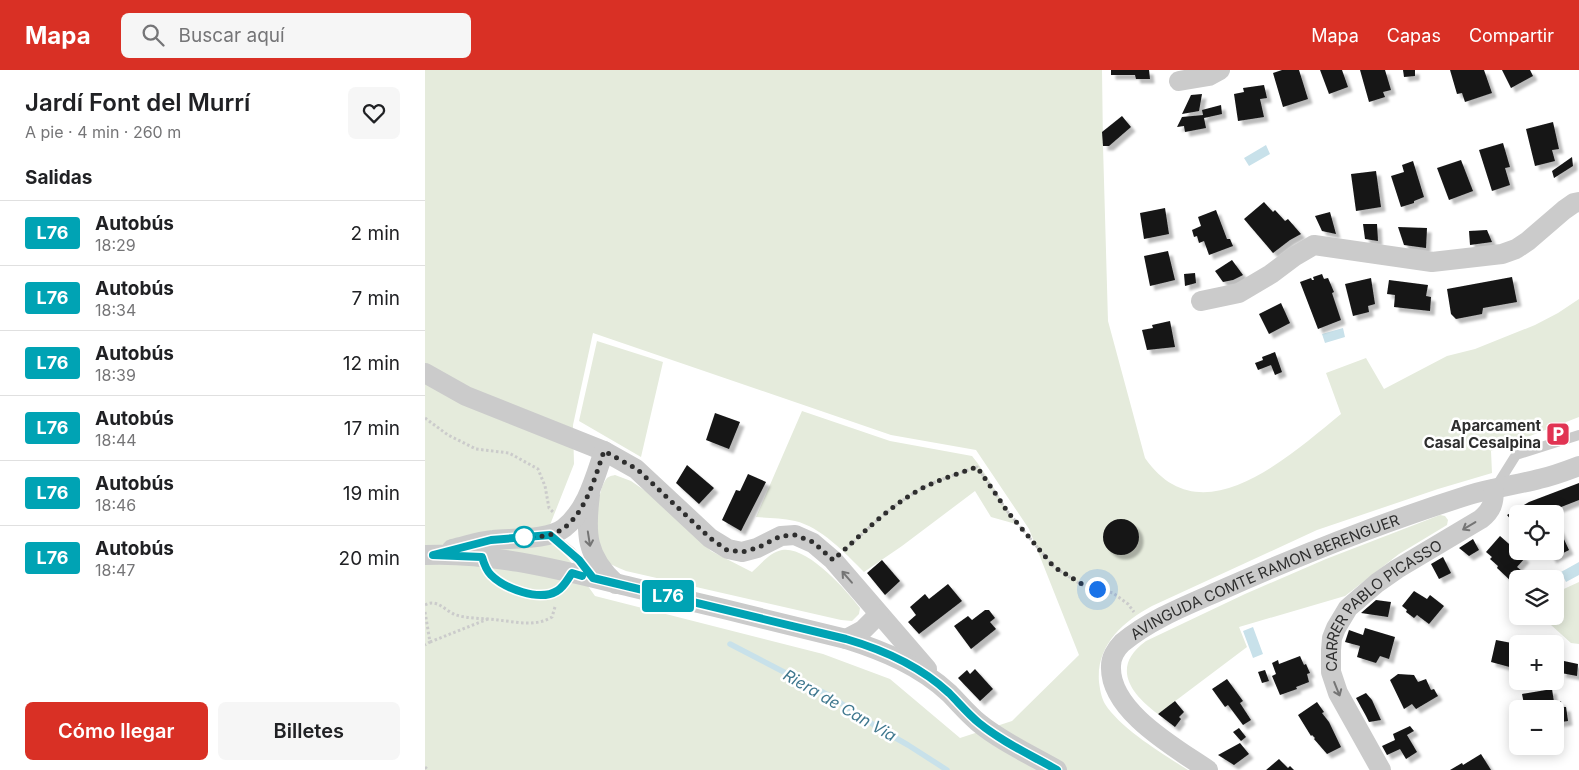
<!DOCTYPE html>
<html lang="es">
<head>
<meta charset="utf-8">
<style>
	:root { --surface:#fff; --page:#f6f6f6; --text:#202124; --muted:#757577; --line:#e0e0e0; --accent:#d93025 }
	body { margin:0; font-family:Inter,sans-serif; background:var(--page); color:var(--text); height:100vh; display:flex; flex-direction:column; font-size:19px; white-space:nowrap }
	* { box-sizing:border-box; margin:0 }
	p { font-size:16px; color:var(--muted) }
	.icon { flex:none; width:28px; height:28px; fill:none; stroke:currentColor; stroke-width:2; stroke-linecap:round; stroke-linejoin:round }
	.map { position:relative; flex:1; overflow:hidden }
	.details { display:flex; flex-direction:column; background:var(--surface); width:425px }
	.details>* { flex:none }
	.badge { padding:0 10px; border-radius:4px; font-size:18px; line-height:32px }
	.tools { position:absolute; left:1084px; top:435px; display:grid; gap:10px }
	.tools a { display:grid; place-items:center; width:55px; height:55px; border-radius:8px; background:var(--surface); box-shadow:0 2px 12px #0003; font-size:25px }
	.you { position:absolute; width:25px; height:25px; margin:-12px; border:4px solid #fff; border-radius:50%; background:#1a73e8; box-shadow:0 0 0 8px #1a73e833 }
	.map>.badge { position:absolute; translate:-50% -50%; box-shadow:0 0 0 2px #fff }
	h2 { padding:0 25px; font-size:19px; line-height:45px }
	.round { display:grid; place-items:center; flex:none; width:52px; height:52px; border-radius:8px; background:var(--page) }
	.headline { display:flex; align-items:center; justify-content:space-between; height:85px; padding:0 25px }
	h1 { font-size:24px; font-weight:600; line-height:38px }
	.action { display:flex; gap:10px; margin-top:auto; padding:10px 25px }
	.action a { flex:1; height:58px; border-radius:8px; background:var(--accent); color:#fff; font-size:20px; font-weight:600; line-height:58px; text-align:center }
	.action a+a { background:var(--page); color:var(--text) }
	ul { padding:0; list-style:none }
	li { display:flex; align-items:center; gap:15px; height:65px; padding:0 25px; border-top:1px solid var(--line) }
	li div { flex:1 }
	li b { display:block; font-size:19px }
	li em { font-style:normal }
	li .badge { min-width:55px; font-weight:700; text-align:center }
	header { display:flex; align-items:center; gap:30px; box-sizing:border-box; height:70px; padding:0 25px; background:var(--accent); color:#fff }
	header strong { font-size:24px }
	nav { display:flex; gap:28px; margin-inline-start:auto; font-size:18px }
	.search { width:350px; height:45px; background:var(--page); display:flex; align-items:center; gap:12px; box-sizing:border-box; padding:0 18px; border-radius:8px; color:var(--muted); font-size:19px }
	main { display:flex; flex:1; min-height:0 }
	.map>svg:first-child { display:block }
	.green { fill:#e5ebdc; fill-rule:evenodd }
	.water { fill:#c8e1ea }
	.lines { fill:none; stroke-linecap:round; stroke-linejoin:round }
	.stream { stroke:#c8e1ea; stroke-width:5.5 }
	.building { fill:#151515; filter:url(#shadow) }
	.path { stroke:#cbcbcb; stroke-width:3; stroke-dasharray:2.5 2.5; stroke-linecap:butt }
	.service { stroke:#cbcbcb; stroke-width:10 }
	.minor { stroke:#cbcbcb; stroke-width:20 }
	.oneway { stroke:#757575 }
	.line-casing { stroke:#fff; stroke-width:11 }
	.line { stroke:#00a3b4; stroke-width:8 }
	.walk { stroke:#2e2e2e; stroke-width:5; stroke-dasharray:0 9 }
	.stop-dot { fill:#fff; stroke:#00a3b4; stroke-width:2.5 }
	.labels { text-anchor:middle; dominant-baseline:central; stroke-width:5; stroke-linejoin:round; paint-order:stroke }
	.poi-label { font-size:15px; font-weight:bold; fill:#2e2e2e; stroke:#fff; text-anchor:end }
	.street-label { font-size:15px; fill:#2e2e2e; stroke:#fff }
	.water-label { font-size:16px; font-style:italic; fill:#3e778e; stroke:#fff }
</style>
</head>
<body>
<header>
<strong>Mapa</strong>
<div class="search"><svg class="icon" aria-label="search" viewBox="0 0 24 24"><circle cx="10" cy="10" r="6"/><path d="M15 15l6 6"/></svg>Buscar aquí</div>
<nav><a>Mapa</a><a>Capas</a><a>Compartir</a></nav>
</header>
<main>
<section class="details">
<div class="headline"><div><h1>Jardí Font del Murrí</h1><p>A pie · 4 min · 260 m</p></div><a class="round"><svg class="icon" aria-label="heart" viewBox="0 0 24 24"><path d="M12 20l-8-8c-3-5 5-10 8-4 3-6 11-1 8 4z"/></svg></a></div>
<h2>Salidas</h2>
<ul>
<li><span class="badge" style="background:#00a3b4;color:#fff">L76</span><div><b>Autobús</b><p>18:29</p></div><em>2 min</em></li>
<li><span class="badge" style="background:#00a3b4;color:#fff">L76</span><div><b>Autobús</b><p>18:34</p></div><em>7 min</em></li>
<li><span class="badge" style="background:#00a3b4;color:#fff">L76</span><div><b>Autobús</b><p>18:39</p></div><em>12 min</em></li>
<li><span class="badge" style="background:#00a3b4;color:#fff">L76</span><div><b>Autobús</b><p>18:44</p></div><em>17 min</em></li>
<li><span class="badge" style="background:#00a3b4;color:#fff">L76</span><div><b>Autobús</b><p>18:46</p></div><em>19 min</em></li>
<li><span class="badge" style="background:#00a3b4;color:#fff">L76</span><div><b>Autobús</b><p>18:47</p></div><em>20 min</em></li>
</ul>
<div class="action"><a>Cómo llegar</a><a>Billetes</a></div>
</section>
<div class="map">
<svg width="1154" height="700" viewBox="0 0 1154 700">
	<defs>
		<filter id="shadow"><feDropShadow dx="4.5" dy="4.5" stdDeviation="1" flood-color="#0004"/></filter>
	</defs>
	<rect width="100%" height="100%" fill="#fff"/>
	<path class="green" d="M0,0H677L678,76L683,251L720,388C776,469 864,386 916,344L901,303L941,288L959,319L1022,286L1050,279L1110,255L1133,243L1154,229V347L1066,381L1067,403L1013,419L892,460L727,536C697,552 671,576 674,612C675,619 676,627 680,634C696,659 738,684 763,700H0ZM168,263L466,365L551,380L604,459L654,585L587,651L535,668L465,609L398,584L170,526L123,460L149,394L148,355Z
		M172,271L238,292L216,387L154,351Z
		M377,341L465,371L547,386C564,407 576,431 591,454L566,447L550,421L477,476L439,502C420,483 396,457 370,451C357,448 343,448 331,447Z
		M190,405L206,411L245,438L286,481L327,502C336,494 345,482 357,480C383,476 421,520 435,538L434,544L427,551L416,550L201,501C192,497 180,493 175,484C168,469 171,425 180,411C182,407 185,406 190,405Z
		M1015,445L1020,446L1023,450L1022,455L974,484L920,526L814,557L822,577L733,644C706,624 685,597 721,571L820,524L901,489Z
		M1154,512V574L1146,573L1116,546H1130V523Z"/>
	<path class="water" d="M841,75L845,84L824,96L819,88Z
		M918,258L920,267L900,273L897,264Z
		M1154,492V505L1141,512L1136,502Z
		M828,557L838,584L828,588L818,561Z"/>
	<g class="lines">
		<path class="stream" d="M305,574L405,626L455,659L483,675L522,700"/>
	</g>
	<path class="building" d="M686,0H724L725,9H711L710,5H686Z
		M857,0H874L883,29L858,37L848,3Z
		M895,0H917L923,17L904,24Z
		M935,0H960L966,20L958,22L960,27L944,32Z
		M978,0H990V6L979,7Z
		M1025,0H1059L1067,23L1040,32L1037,23L1032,24Z
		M1077,0H1105L1108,6L1086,18Z
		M839,15L842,28L835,29L839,47L813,51L809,24L819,22L818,18Z
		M777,24L774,41L757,44L766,25Z
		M796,35L797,44L779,48L781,58L760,62L759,56L752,57L757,47L778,45L777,40Z
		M697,46L706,57L684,76H678L677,62Z
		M1128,52L1134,79L1127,80L1130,91L1110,96L1101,59Z
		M1078,73L1085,97L1080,98L1085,115L1067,121L1054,80Z
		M1147,87L1148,96L1129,108L1127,101Z
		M1036,90L1048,121L1024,130L1012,98Z
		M988,91L999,127L989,131V133L976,137L966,106L979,102L977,95Z
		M951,101L956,137L931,141L926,104Z
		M839,132L848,142L850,140L860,151L863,149L876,164L865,170L848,183L819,149Z
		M740,138L744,164L719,169L715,143Z
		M791,140L802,169H805L808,176L784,185L779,171L774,173L772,166L769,167L767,160L776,156L773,147Z
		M905,142L911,164L897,161L890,146Z
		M938,154H952L953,171L940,169Z
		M973,157L1002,158L1001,178L979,175Z
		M1062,160L1067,172L1045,175L1044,161Z
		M743,181L750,210L725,216L719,186Z
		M807,190L818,205L808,210L798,212L790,201Z
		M770,203L771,213L760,216L759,204Z
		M897,204L899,209L903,208L909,222L907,223L916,250L893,259L875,212L886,208L887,210H889L888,207Z
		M1087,207L1092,232L1058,238L1057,244L1031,249L1026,244L1022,219Z
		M946,208L950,234L943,236L944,242L928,246L920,214Z
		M964,210L1003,215L1001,226L1006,227L1005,241L969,237L970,225L962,224Z
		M856,233L865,253L844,264L834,244Z
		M745,251L750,277L722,280L717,260L728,258L727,255Z
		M850,282L857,302L850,305L846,295L833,300L830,293L838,290L837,287Z
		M290,343L315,352L304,379L281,370Z
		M262,395L289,418L274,434L251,413Z
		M323,404L341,412L316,461L297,450L311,420L315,421Z
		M1154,413V430L1126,441L1127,444H1092V457L1082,445L1104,432Z
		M678 467a18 18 0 1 1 36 0a18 18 0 1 1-36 0Z
		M1130,450L1144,480L1127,489L1123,481H1130Z
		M1075,466L1100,488L1092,497L1103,506L1100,509H1092V513L1089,510L1087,512L1072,498L1073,496L1065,489L1067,487L1061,482Z
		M1048,469L1054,480L1044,486L1034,478Z
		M1018,487L1026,503L1014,509L1006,494Z
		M457,490L475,511L460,525L442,503Z
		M523,514L537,531L494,564L483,552L491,545L485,537L500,524L504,529Z
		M989,521L1002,529L1005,525L1019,536L1004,554L992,545L989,548L981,542L982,540L977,536Z
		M951,530L966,532L963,547L936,543Z
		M560,540H564L570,548L565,552L571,559L546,579L529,556L543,546L547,550Z
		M940,558L970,567L964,589L955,586L951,593L932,587L935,576L920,572L924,560L938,565Z
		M1071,570L1092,574V599L1066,592Z
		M875,586L879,595L881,594L885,603L882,604L884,612L871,617L872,619L855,625L847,606L851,604L847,593L853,590L854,594Z
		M1139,591L1153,594L1152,606L1136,603Z
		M550,599L568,619L555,631L533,608L542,600L545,604Z
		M840,600L844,611L837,613L833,602Z
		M973,604L989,605L993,612L1001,609L1006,620L1009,619L1013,626L991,639L987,634L979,639L965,610Z
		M802,609L818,631L815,633L826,650L818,655L803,635L800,637L787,619Z
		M1127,619L1129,632L1136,631L1137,637H1141L1143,651L1130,653V639H1100L1097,624Z
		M941,623L947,630L956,650L944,652L941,646L931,628Z
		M750,631L759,642L754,647L756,649L750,657L733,644Z
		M892,632L899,642L897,643L904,652L916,677L902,684L889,669L890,668L887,665L886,666L873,645Z
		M985,656L989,661L982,665L992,682L981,689L975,679L962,685L957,676L970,670L968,664Z
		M814,658L821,667L816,671L808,662Z
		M815,673L824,684L809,695L793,685Z
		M1056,684L1066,700H1025L1037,693L1038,695Z
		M854,689L863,698L865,696L869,700H841Z"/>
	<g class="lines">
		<path class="path" d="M0,348L23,365L51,379L84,383L113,399L120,416L124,438L128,442
			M421,479C444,458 467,435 494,420C512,410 532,404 552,397L568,420L582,441L629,497L657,515L688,523L703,534L709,542
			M0,535C12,528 20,541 31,545C44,549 59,548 73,550C91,552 111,557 127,547L130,537
			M0,542L5,572L0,575
			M5,572L63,549
			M0,697L3,700"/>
		<path class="service" d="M1071,417L1091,385L1154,365
			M125,465L146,482L166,505
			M57,487C60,494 61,500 66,505C79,518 114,532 132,521C139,517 142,510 147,503"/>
		<g class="minor">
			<path d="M754,11L784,6L795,0"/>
			<path d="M776,231L814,223L846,204L870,186L889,175L1007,192L1077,184L1091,179L1103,171L1139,140L1149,133L1154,132"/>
			<path d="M0,303L41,326L179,381L211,399L285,468L303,479L317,482L332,478L356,466L370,465L388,473L408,490L502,599"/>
			<path d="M165,425C160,463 161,487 191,514"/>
			<path d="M27,479C41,476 54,471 68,470C88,468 124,470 139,458C162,440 170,407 179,381"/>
			<path d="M0,485C70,482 139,501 206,517C278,534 349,551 421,569C459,581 495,596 524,623C534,633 543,644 554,653C577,672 606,685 632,700"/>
			<path d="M421,569L438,560L454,544"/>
			<path id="s1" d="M783,700C751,678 684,641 686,596C686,588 691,579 697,573C727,548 765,534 801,518C880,483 961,451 1044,425C1067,418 1091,415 1114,409C1128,406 1141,401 1154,396"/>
			<path id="s2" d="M956,700L913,623L906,602V580L907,568L911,558L923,538L952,513L972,499L1056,449C1067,440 1069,433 1069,419"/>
		</g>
	</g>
	<defs><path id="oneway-shaft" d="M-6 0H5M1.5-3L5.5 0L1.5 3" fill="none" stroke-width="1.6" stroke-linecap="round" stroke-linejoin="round" transform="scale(1.25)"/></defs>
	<g class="oneway">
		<use href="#oneway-shaft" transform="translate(1044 456) rotate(149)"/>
		<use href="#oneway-shaft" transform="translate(164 469) rotate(81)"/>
		<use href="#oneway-shaft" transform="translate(422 507) rotate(-131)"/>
		<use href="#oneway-shaft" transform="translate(912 619) rotate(68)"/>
	</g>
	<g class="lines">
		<g class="line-casing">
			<path id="line" d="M157,506L147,503C142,510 139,517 132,521C114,532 79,518 66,505C61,500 59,494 57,487L8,485L66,470L125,465L154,490L168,508L421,569C459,580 495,596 524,623C534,633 543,644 554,653C577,672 606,685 632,700"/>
		</g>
		<use href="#line" class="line"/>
		<path class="walk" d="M99,467C109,467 121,467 130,463C159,451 170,407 179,381L212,399L285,468L302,480L317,482L332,478L356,466L370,465L388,472L408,490C435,466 462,438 494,420C512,410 532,404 552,397L568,420L582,441L629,497L657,514L672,519"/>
	</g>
	<defs>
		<g id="parking-square" transform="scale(1.25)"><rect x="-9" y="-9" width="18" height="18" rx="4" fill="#e13453" stroke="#fff"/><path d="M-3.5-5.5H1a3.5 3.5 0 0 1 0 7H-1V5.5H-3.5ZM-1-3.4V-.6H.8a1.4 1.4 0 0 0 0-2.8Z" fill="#fff"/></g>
	</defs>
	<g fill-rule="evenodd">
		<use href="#parking-square" x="1133" y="364"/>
	</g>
	<circle class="stop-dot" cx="99" cy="467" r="10"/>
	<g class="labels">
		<g class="poi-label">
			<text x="1116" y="355">Aparcament<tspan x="1116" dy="17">Casal Cesalpina</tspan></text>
		</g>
		<g class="street-label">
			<text stroke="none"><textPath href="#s1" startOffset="332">AVINGUDA COMTE RAMON BERENGUER</textPath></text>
			<text stroke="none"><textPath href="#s2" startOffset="201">CARRER PABLO PICASSO</textPath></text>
		</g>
		<g class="water-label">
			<text transform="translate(415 635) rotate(30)">Riera de Can Via</text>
		</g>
	</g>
</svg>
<div class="tools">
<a><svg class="icon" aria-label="locate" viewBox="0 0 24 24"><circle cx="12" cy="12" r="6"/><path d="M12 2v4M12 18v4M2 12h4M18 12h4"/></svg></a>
<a><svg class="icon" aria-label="layers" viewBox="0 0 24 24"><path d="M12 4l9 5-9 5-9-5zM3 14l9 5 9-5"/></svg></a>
<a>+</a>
<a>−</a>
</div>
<div class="you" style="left:672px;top:519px"></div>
<b class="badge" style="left:243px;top:526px;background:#00a3b4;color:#fff">L76</b>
</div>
</main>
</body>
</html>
